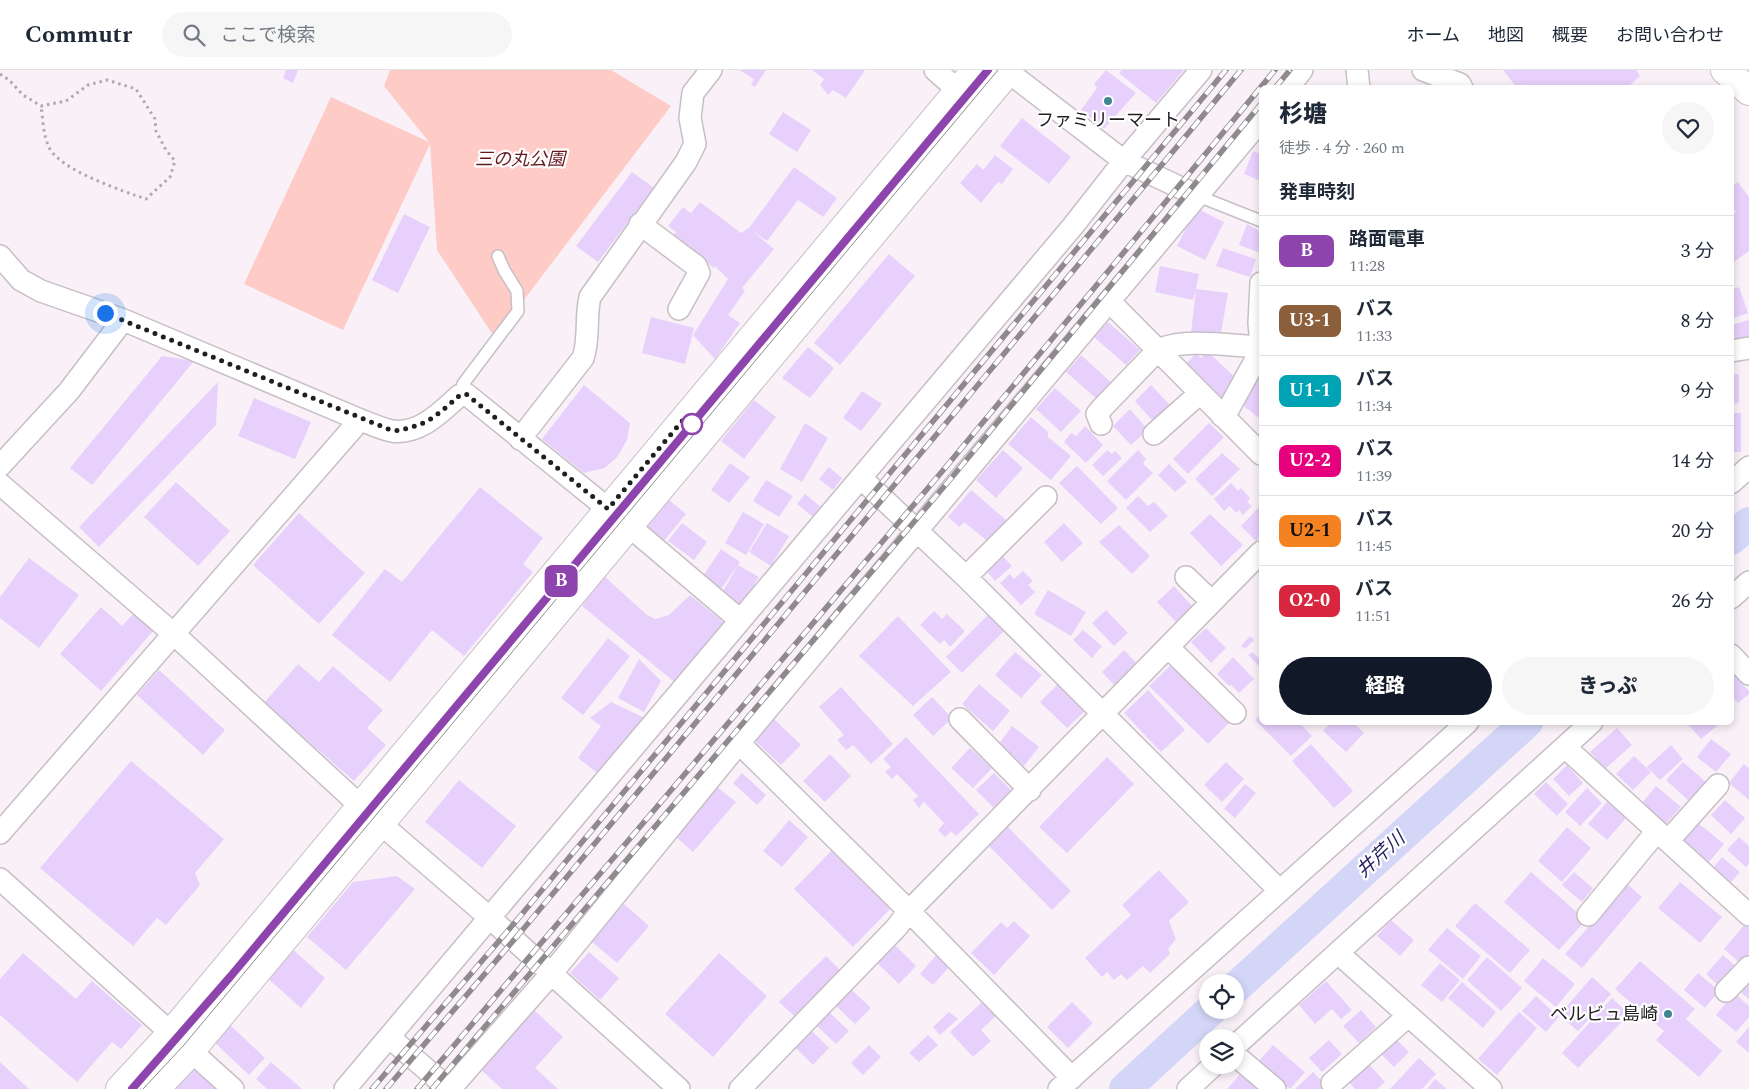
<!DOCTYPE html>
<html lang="ja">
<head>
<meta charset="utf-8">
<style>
	:root { --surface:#fff; --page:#f6f6f7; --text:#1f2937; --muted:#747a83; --line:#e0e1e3; --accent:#111827 }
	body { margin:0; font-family:Spectral,"Noto Sans JP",serif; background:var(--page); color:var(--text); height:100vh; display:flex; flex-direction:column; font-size:19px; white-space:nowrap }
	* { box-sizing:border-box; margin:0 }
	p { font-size:16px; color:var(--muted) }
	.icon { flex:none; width:28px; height:28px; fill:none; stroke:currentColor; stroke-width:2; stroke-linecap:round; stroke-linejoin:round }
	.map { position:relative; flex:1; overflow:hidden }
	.panel { position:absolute; left:1259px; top:15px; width:475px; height:640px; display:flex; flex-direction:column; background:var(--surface); border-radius:8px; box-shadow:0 2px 8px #0003 }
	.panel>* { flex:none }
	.badge { padding:0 10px; border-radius:8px; font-size:18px; line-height:32px }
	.tools { position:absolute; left:1199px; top:904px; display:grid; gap:10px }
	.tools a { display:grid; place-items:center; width:45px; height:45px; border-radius:50%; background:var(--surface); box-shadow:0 2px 8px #0003; font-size:25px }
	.you { position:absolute; width:25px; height:25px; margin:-12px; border:4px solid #fff; border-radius:50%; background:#1a73e8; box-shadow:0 0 0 8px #1a73e833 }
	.map>.badge { position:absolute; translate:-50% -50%; box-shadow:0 0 0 2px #fff }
	h2 { padding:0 20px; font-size:19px; line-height:45px }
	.round { display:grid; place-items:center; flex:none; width:52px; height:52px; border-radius:26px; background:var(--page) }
	.headline { display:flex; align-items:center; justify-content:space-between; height:85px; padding:0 20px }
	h1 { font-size:24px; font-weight:800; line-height:38px }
	.primary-button { display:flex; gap:10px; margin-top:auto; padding:10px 20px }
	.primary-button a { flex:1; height:58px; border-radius:30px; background:var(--accent); color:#fff; font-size:20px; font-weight:800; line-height:58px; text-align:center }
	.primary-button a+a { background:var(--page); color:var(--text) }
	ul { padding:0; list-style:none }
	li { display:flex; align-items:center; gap:15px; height:70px; padding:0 20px; border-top:1px solid var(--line) }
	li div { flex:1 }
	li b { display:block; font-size:19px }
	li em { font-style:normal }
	li .badge { min-width:55px; font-weight:700; text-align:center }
	header { display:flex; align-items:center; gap:30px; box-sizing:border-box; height:70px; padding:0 25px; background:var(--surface); border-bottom:1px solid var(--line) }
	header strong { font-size:24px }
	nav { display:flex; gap:28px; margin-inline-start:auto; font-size:18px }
	.search { width:350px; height:45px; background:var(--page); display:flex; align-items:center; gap:12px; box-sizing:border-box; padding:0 18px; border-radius:28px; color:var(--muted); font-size:19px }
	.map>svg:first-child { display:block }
	.green { fill:#fecbc7 }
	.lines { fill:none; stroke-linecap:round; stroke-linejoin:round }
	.river { stroke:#d4d6f8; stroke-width:32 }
	.building { fill:#e7d1fc }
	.lane-casing { stroke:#c7bfc5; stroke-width:14 }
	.street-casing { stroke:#c7bfc5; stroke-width:24 }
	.secondary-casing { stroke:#c7bfc5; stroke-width:30 }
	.path { stroke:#afa9ae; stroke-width:3; stroke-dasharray:2.5 4; stroke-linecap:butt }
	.lane { stroke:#fff; stroke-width:11 }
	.street { stroke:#fff; stroke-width:21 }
	.secondary { stroke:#fff; stroke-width:28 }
	.tram { stroke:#8f8a8e; stroke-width:1 }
	.rail-casing { stroke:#8f8a8e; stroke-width:5.5 }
	.rail { stroke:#fff; stroke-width:4; stroke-dasharray:11; stroke-linecap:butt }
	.line-casing { stroke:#fff; stroke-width:11 }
	.line { stroke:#8e44ad; stroke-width:8 }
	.walk { stroke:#211e21; stroke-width:5; stroke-dasharray:0 9 }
	.poi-dot { fill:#3f868f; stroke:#fff; stroke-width:2 }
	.stop-dot { fill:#fff; stroke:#8e44ad; stroke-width:2.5 }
	.labels { text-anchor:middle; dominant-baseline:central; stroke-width:4.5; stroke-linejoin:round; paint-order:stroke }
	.poi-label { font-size:18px; fill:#211e21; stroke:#fff }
	.park-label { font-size:18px; font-style:italic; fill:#65191b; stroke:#fff }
	.water-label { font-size:19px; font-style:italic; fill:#251e5d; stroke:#fff }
</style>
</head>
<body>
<header>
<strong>Commutr</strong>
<div class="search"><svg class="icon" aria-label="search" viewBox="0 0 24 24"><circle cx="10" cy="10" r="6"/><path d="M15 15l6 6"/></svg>ここで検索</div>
<nav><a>ホーム</a><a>地図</a><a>概要</a><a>お問い合わせ</a></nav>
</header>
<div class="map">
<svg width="1749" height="1019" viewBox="0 0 1749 1019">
	<rect width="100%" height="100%" fill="#f9f1f7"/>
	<path class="green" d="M390,0H611L671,36L495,268L437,180L430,74L343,260L244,214L331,27L429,72L384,16Z"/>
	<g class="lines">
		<path class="river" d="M1731,469L1749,453
			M1235,918L1527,652
			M1125,1019L1211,940"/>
	</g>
	<path class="building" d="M286,0H298L293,13L283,8Z
		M739,0H766L755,17L751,15L754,9Z
		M812,0H865L846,28L833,20L828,25L820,15L824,9Z
		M1106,0L1136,23L1104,59L1081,40L1097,18L1094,14Z
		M1122,0H1184L1156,33L1119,3Z
		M1503,0H1636L1640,6L1627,18H1525L1522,14L1517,18Z
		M783,42L811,60L797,82L769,64Z
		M1022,48L1071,87L1049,114L1000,76Z
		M1253,81L1261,84V111L1244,104Z
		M995,85L1013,99L1002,114L998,112L981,133L960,113L977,94L983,100Z
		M794,97L837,128L823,147L798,130L767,171L751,160L774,179L742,218L745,221L728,245L740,253L715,289L693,265L728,209L715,196L714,198L673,166L676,162L668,156L683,137L691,143L700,132L741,163L749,158Z
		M632,102L654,118L598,192L576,176Z
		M1738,112L1749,127V181L1731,194V146L1736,142L1731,136V117Z
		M1196,138L1224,152L1205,190L1177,176Z
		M404,144L430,157L398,223L372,210Z
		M1247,154L1261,162V183L1239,175Z
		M1223,178L1256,189L1250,207L1216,196Z
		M889,184L915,206L840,295L814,273Z
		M1160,196L1199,204L1196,219L1228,223L1220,269L1191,263L1196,219L1193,230L1155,222Z
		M1739,217L1748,243L1731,249V220Z
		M651,247L694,258L685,294L642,283Z
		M1749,250V271L1731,276V255Z
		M1108,252L1140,280L1126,295L1094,267Z
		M808,277L834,298L810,328L782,308Z
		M1207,281L1239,311L1220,330L1185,295L1196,283L1201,288Z
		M1081,285L1113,314L1098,330L1066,302Z
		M162,286L194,291L92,415L70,398Z
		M1261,298V350L1240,333L1258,308L1256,303Z
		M1731,304H1739V333L1731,334Z
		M218,312L216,355L99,477L79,457Z
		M584,315L630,353L627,370L618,386L605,398L584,403L542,369Z
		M1151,315L1170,335L1153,351L1135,331Z
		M1055,318L1081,341L1061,362L1036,339Z
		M862,321L882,334L861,361L843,348Z
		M254,328L311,352L295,389L238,366Z
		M754,330L776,347L744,389L721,371Z
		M1130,339L1148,360L1131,375L1113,356Z
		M1731,343H1741V382H1731Z
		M1031,347L1048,362V367L1071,386L1051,410L1008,374Z
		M805,353L828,368L802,412L780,399Z
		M1209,353L1224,367L1188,404L1173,389Z
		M1085,356L1103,375L1086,393L1064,372L1071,363L1076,366Z
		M1003,380L1023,398L996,428L976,410Z
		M1107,380L1112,384L1115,381L1122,388L1103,406L1092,395Z
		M1138,380L1146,389L1143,394L1153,403L1126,430L1107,411Z
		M1222,383L1240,399L1212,426L1195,409Z
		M730,393L750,407L729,433L711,420Z
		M1169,394L1187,412L1175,422L1158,405Z
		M1077,396L1118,438L1101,454L1059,413Z
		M829,397L842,408L833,420L819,409Z
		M766,410L793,426L779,447L753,431Z
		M176,412L230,461L198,496L144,447Z
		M1231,413L1238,421L1241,418L1250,428L1247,432L1252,436L1243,445L1239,440L1236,443L1230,436L1224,441L1214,429Z
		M480,417L543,468L523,494L533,502L464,586L432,560L390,612L332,565L385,499L402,512Z
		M971,420L1011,454L992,475L964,452L959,457L948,447Z
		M805,424L821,437L813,447L797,434Z
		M1138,426L1148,436L1154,432L1168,446L1150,462L1126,438Z
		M668,429L686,444L662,473L644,458Z
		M1261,435V466L1256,471L1241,456Z
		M743,442L764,454L746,485L725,473Z
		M299,443L365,503L319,554L253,495Z
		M1210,444L1243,475L1221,496L1190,463Z
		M682,453L707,472L694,490L668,471Z
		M767,453L789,466L771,496L749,482Z
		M1064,453L1083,473L1062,492L1044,472Z
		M1119,455L1150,486L1132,504L1099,472Z
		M721,479L740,492L721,519L703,506Z
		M1001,484L1012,496L995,511L985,499Z
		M29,488L79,525L39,578L0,548V527Z
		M738,495L759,507L742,535L722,523Z
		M1023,501L1033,511L1028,515L1035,522L1021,535L1000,513L1010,504L1014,509Z
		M604,506L647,545L655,549L669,545L690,525L728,556L678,615L582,536Z
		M1174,516L1192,536L1176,552L1157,532Z
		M1048,520L1086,542L1071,566L1034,544Z
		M101,537L122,556L134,543L154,560L101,621L60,584Z
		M1106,540L1128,563L1114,576L1092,553Z
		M934,541L942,549L947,544L965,561L950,577L944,570L940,574L920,555Z
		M991,542L1007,558L962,603L946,587Z
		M898,546L951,602L913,636L859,586Z
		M1206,558L1226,578L1211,593L1191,572Z
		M1083,560L1102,576L1092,588L1073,570Z
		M1250,566L1254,570L1245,579L1241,576Z
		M608,568L630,586L583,645L561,628Z
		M1124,580L1137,594L1115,616L1102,602Z
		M1015,582L1042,605L1021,628L995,605Z
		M1252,582L1261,590V598L1248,585Z
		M1233,587L1254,609L1239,623L1231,615L1229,616L1217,604Z
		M639,589L661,611L644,642L618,628Z
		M298,594L319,612L333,596L383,640L367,658L386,675L354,711L264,633Z
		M1172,594L1230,652L1208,674L1149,616Z
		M159,600L225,660L203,685L137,625Z
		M1731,601L1749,621V624L1738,633L1731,626Z
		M1059,613L1086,640L1067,658L1040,632Z
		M979,614L1010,641L993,661L962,634Z
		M841,617L893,674L871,694L853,675L846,680L837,670L844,665L819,637Z
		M1148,620L1185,660L1161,682L1124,643Z
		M932,627L952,648L933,666L913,645Z
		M611,632L649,650L604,708L578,688L601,656L590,648Z
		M1261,644V652H1299L1312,666L1291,686L1255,650Z
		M774,649L801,675L781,695L754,670Z
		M1331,652H1353L1364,663L1346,682L1323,661Z
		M1686,652H1714L1717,656L1701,669Z
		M1012,656L1039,677L1024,696L998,675Z
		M1617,658L1632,675L1605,699L1590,682Z
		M906,667L979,744L956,766L951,761L945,767L938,760L944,753L924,732L919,738L913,730L918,726L897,704L892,709L885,702L891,697L883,689Z
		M1711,669L1731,684L1716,702L1697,687Z
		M1311,674L1353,721L1334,738L1292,691Z
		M1671,675L1683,689L1660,710L1647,697Z
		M970,678L992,698L973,718L951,698Z
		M830,684L851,706L825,732L803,711Z
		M1634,686L1651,702L1633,720L1616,704Z
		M1107,687L1134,714L1067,783L1039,757Z
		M131,691L224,769L195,803L200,815L166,855L157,848L133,876L40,798Z
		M1226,692L1244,709L1222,732L1204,715Z
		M1683,692L1707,713L1690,732L1666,710Z
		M1744,694L1749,698V730L1729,713Z
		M1567,695L1583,713L1569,726L1553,709Z
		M742,703L766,725L757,735L733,713Z
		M994,703L1012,721L994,738L976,720Z
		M459,710L516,756L482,798L425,752Z
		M1546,712L1568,734L1557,746L1534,724Z
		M1245,714L1256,723L1235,748L1224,739Z
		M1656,716L1681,737L1666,754L1642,733Z
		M717,717L736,732L693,782L675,766Z
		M1587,718L1602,733L1580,756L1565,742Z
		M1725,730L1745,748L1731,764L1711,745Z
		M1607,732L1626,748L1607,770L1588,754Z
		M789,750L808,767L782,797L763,781Z
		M1698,753L1724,774L1709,792L1683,771Z
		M1008,757L1071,821L1052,840L989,776Z
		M1567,757L1591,778L1562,812L1538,791Z
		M1739,767L1749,776V793L1746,797L1727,780Z
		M834,778L892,837L853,877L794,819Z
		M1722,787L1740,802L1731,812L1714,797Z
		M1159,800L1189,832L1169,851L1176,869L1168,879L1170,884L1150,903L1143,896L1127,910L1121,904L1114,910L1107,902L1102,907L1085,888L1131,845L1122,835Z
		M1531,802L1586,850L1559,880L1504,832Z
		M1574,802L1593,818L1582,832L1562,815Z
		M397,806L415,819L346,900L307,867L353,812Z
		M1680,812L1722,847L1700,873L1658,838Z
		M1626,813L1642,827L1582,898L1565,884Z
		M1475,833L1530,880L1510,903L1455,856Z
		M624,834L649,856L617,893L591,871Z
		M1391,850L1414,870L1400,886L1377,866Z
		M1014,851L1030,866L994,905L971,883L1001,852L1007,858Z
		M1745,854L1749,858V884L1741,894L1724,879Z
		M1447,858L1481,886L1463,909L1428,880Z
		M894,874L916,896L899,914L876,892Z
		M289,876L325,908L301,938L265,906Z
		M589,882L619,908L600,930L570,903Z
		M23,883L76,929L92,911L142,955L121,979L112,972L77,1012L0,945V909Z
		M719,883L767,926L713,987L665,944Z
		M937,884L950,896L933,915L920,904Z
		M1723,885L1738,898L1721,918L1706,904Z
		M826,886L840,900L794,946L779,932Z
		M1487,887L1522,918L1501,941L1467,910Z
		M1543,888L1575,914L1556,937L1524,911Z
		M1640,891L1695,939L1686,949L1722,981L1699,1007L1656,970L1664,961L1615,919Z
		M1440,893L1460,910L1442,932L1421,915Z
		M1698,903L1719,921L1705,938L1684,920Z
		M1592,907L1611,924L1578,961L1559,945Z
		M1749,908V929L1738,920Z
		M1326,911L1352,940L1341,949L1332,939L1315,954L1299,935Z
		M1462,912L1496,942L1483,958L1448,928Z
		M850,918L871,938L855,954L833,933Z
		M1734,923L1749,936V947L1736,962L1716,945Z
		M1536,926L1559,947L1546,962L1522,941Z
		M1612,928L1629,944L1578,998L1562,983Z
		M984,930L998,944L981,960L991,971L973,987L950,962Z
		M1072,932L1093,953L1068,978L1047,957Z
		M532,938L563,967L535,998L558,1019H502L478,997Z
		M827,940L849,961L836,974L814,953Z
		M1361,940L1376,957L1359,973L1343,956Z
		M949,942L958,949L940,965L933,957Z
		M1519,942L1537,958L1497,1005L1478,989Z
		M229,954L265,988L249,1005L213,971Z
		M1749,957V983L1736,972Z
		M811,960L829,978L813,995L794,976Z
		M928,965L938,975L919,992L909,983Z
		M1329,970L1342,984L1322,1002L1309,988Z
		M1397,970L1409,982L1394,997L1380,983Z
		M869,975L881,987L863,1005L851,993Z
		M1273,975L1305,1002L1290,1019L1258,992Z
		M1419,988L1436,1004L1422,1019H1390Z
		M0,992L29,1019H0Z
		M271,992L302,1019H267L256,1009Z
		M192,993L220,1019H168Z
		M1368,993L1385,1012L1377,1019H1355L1348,1011Z
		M1243,1001L1263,1019H1227Z
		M1313,1002L1328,1017L1325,1019H1295Z
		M1435,1009L1447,1019H1427Z"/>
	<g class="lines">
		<g class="lane-casing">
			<path id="lane" d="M1198,126L1261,151
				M460,325L463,314L518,241L517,221L504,200L498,186"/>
		</g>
		<g class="street-casing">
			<path id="street" d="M935,0L970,31
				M1357,0L1359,18
				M1423,0L1460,14L1462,18
				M1007,1L1124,91L1198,126
				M1288,18L1302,0
				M640,154L696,196L699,203L679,239
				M0,186L21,210L41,221L121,249L358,349C369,353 381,359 392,361C420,365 442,341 460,325L466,324L622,450L740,550
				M1261,213L1259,253L1261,274
				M1109,231L1261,384
				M1731,281L1749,278
				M1222,346L1228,340L1261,280
				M1101,354L1097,344L1102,338L1157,281C1181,267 1233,276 1261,277
				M1154,364L1199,324
				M520,369L583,288C590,269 585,247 590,227L686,92L695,74L690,48L693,23L711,0
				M0,396L69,321L117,258L121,249
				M861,408L966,507L1279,820
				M1731,413L1749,397
				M0,414L175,565L367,742L490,848L679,1019
				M966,507L1046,427
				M1186,507L1212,532
				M1731,528L1749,512
				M1169,578L1235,643
				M1731,585L1749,604
				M960,649L1030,720
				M739,673L909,841L1072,1008
				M1565,677L1749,845
				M0,763L353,358L358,349
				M1668,771L1718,715
				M0,809L233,1019
				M1588,845L1657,761
				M1338,883L1491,1019
				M1726,921L1749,897
				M389,967L449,1019
				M1235,976L1592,652
				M1235,985L1275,1019
				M1332,1013L1408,946
				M345,1019L1073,156L1124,91L1201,0
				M450,1019L551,904L739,673L1261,50
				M740,1019L896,858L909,841L1261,482
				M1059,1019L1468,652
				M1188,1019L1214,995"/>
		</g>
		<g class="secondary-casing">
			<path id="secondary" d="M1725,0L1749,21
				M120,1019L171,964L976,0
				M155,1019L181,992L1009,0"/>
		</g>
		<path class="path" d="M0,4L9,10L23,25L41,36L66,31L88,15L107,10L136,19L155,49L156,61L166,80L175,91L170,107L146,129C123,121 59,100 49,77C43,65 43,49 41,36"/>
		<use href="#lane" class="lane"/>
		<use href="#street" class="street"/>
		<use href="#secondary" class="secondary"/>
		<path class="tram" d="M604,459L988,0
			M282,845L516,564
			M132,1019L212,929
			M143,1019L184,975L998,0"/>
		<g class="rail-casing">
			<path id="rail" d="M1275,18L1290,0
				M372,1019L517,850L1226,0
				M386,1019L525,857L1241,0
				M417,1019L945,398L1275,0
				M432,1019L953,406L1261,34"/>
		</g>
		<use href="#rail" class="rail"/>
	</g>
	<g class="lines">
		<g class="line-casing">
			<path id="line" d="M132,1019L230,907L988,0"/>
		</g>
		<use href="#line" class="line"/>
		<path class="walk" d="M105,243L393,361C427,356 435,347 460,325L466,324L608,439L683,350L692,354"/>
	</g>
	<g class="poi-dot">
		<circle cx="1108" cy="31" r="5"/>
		<circle cx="1668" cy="944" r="5"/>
	</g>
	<circle class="stop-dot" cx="692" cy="354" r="10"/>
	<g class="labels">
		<g class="poi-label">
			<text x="1108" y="50">ファミリーマート</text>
			<text x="1658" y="944" text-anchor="end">ベルビュ島崎</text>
		</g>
		<g class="park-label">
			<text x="520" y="89">三の丸公園</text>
		</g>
		<g class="water-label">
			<text transform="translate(1381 785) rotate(-42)">井芹川</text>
		</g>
	</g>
</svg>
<div class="tools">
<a><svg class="icon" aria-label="locate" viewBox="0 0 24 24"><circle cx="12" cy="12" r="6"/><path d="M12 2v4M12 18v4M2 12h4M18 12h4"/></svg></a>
<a><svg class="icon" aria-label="layers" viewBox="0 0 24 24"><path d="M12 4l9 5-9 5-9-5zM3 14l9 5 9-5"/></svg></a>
</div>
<div class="you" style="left:105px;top:243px"></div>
<b class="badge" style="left:561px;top:511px;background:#8e44ad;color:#fff">B</b>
<section class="panel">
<div class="headline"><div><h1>杉塘</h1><p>徒歩 · 4 分 · 260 m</p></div><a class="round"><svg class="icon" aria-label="heart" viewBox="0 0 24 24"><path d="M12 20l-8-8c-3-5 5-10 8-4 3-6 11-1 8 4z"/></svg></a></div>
<h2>発車時刻</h2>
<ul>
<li><span class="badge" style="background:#8e44ad;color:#fff">B</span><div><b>路面電車</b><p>11:28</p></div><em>3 分</em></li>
<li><span class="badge" style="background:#8b5e3c;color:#fff">U3-1</span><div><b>バス</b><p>11:33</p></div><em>8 分</em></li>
<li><span class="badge" style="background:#00a3b4;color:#fff">U1-1</span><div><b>バス</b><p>11:34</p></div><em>9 分</em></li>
<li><span class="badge" style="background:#e6007e;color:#fff">U2-2</span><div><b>バス</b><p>11:39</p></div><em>14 分</em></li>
<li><span class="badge" style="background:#f58220;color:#111">U2-1</span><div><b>バス</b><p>11:45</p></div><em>20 分</em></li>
<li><span class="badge" style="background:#d7263d;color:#fff">O2-0</span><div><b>バス</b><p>11:51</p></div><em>26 分</em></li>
</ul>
<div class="primary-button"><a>経路</a><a>きっぷ</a></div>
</section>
</div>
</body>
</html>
